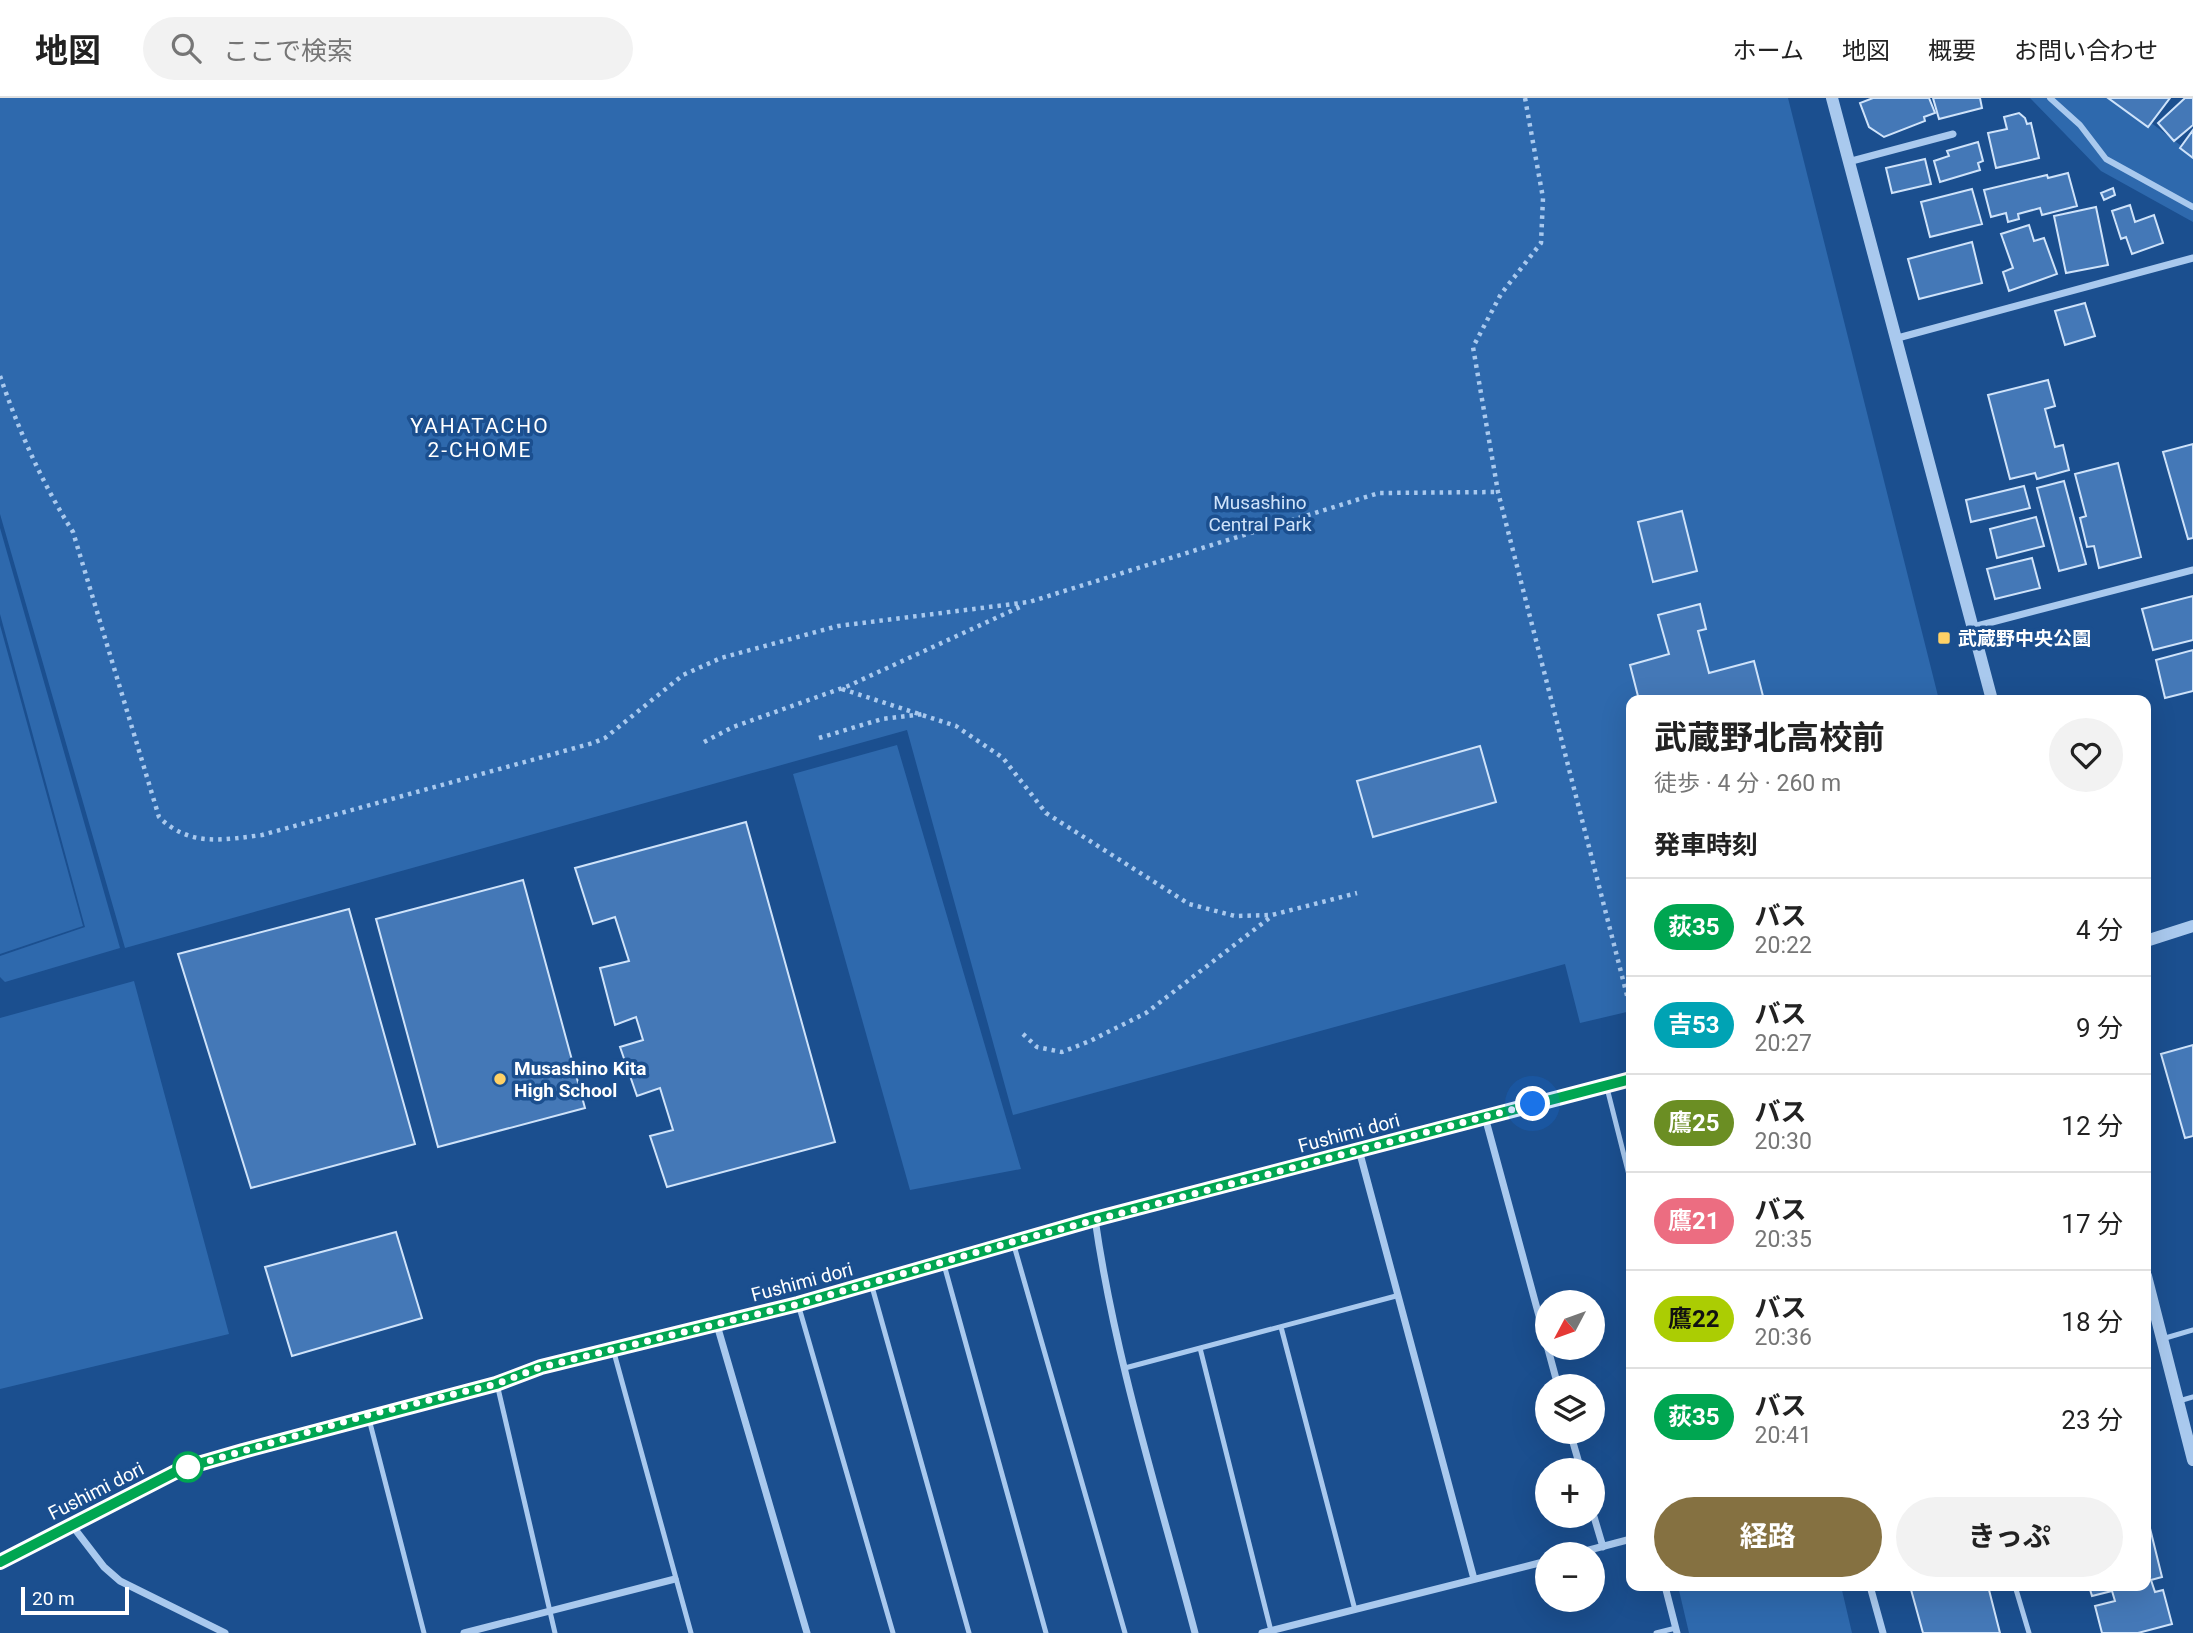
<!DOCTYPE html>
<html lang="ja">
<head>
<meta charset="utf-8">
<style>
	:root { --surface:#fff; --page:#f2f2f2; --text:#222; --muted:#767676; --line:#e0e0e0; --accent:#857141 }
	body { margin:0; font-family:Roboto,"Noto Sans JP",sans-serif; background:var(--page); color:var(--text); height:100vh; display:flex; flex-direction:column; font-size:26px; white-space:nowrap }
	* { box-sizing:border-box; margin:0 }
	p { font-size:23px; color:var(--muted) }
	.icon { flex:none; width:38px; height:38px; fill:none; stroke:currentColor; stroke-width:2; stroke-linecap:round; stroke-linejoin:round }
	.map { position:relative; flex:1; overflow:hidden }
	.panel { position:absolute; left:1626px; top:597px; width:525px; height:896px; display:flex; flex-direction:column; background:var(--surface); border-radius:14px; box-shadow:0 7px 28px #0002 }
	.panel>* { flex:none }
	.badge { padding:0 14px; border-radius:23px; font-size:24px; line-height:46px }
	.needle { width:46px; rotate:229deg }
	.fabs { position:absolute; left:1535px; top:1192px; display:grid; gap:14px }
	.fabs a { display:grid; place-items:center; width:70px; height:70px; border-radius:50%; background:var(--surface); box-shadow:0 7px 28px #0002; font-size:35px }
	.scale { position:absolute; left:21px; bottom:18px; width:108px; box-sizing:border-box; padding-left:7px; border:4px solid #fff; border-top:0; font-size:19px; line-height:24px; white-space:nowrap; color:#fff; -webkit-text-stroke:5px #1b4f8f; paint-order:stroke }
	.you { position:absolute; width:35px; height:35px; margin:-18px; border:5px solid #fff; border-radius:50%; background:#1a73e8; box-shadow:0 0 0 10px #1a73e833 }
	.map>.badge { position:absolute; translate:-50% -50%; box-shadow:0 0 0 4px #fff }
	h2 { padding:0 28px; font-size:26px; line-height:63px }
	.round { display:grid; place-items:center; flex:none; width:74px; height:74px; border-radius:37px; background:var(--page) }
	.summary { display:flex; align-items:center; justify-content:space-between; height:119px; padding:0 28px }
	h1 { font-size:33px; font-weight:700; line-height:52px }
	.action { display:flex; gap:14px; margin-top:auto; padding:14px 28px }
	.action a { flex:1; height:80px; border-radius:42px; background:var(--accent); color:#fff; font-size:28px; font-weight:700; line-height:80px; text-align:center }
	.action a+a { background:var(--page); color:var(--text) }
	ul { padding:0; list-style:none }
	li { display:flex; align-items:center; gap:21px; height:98px; padding:0 28px; border-top:2px solid var(--line) }
	li div { flex:1 }
	li b { display:block; font-size:26px }
	li em { font-style:normal }
	li .badge { min-width:77px; font-weight:700; text-align:center }
	header { display:flex; align-items:center; gap:42px; box-sizing:border-box; height:98px; padding:0 35px; background:var(--surface); border-bottom:2px solid var(--line) }
	header strong { font-size:33px }
	nav { display:flex; gap:38px; margin-inline-start:auto; font-size:24px }
	.search { width:490px; height:63px; background:var(--page); display:flex; align-items:center; gap:18px; box-sizing:border-box; padding:0 24px; border-radius:38px; color:var(--muted); font-size:26px }
	.map>svg:first-child { display:block }
	.green { fill:#2e69ad }
	.building { fill:#4478b7; stroke:#cfe3fa; stroke-width:2 }
	.lines { fill:none; stroke-linecap:round; stroke-linejoin:round }
	.path { stroke:#a9c9ee; stroke-width:4.5; stroke-dasharray:3.5 5; stroke-linecap:butt }
	.service { stroke:#a9c9ee; stroke-width:5 }
	.pedestrian { stroke:#a9c9ee; stroke-width:6 }
	.minor { stroke:#a9c9ee; stroke-width:7 }
	.tertiary { stroke:#a9c9ee; stroke-width:12 }
	.line-casing { stroke:#fff; stroke-width:16 }
	.line { stroke:#00a651; stroke-width:10 }
	.walk { stroke:#fff; stroke-width:7; stroke-dasharray:0 12.6 }
	.poi-dot { fill:#ffd166; stroke:#1b4f8f; stroke-width:2.5 }
	.stop-dot { fill:#fff; stroke:#00a651; stroke-width:3.5 }
	.labels { text-anchor:middle; dominant-baseline:central; stroke-width:7; stroke-linejoin:round; paint-order:stroke }
	.park-label { font-size:19px; fill:#cfe3fa; stroke:#1b4f8f }
	.poi-label { font-size:19px; font-weight:bold; fill:#fff; stroke:#1b4f8f; text-anchor:start }
	.street-label { font-size:19px; fill:#fff; stroke:#1b4f8f }
	.neighbourhood-label { font-size:21px; letter-spacing:2px; fill:#fff; stroke:#1b4f8f }
</style>
</head>
<body>
<header>
<strong>地図</strong>
<div class="search"><svg class="icon" aria-label="search" viewBox="0 0 24 24"><circle cx="10" cy="10" r="6"/><path d="M15 15l6 6"/></svg>ここで検索</div>
<nav><a>ホーム</a><a>地図</a><a>概要</a><a>お問い合わせ</a></nav>
</header>
<div class="map">
<svg width="2193" height="1535" viewBox="0 0 2193 1535">
	<rect width="100%" height="100%" fill="#1b4f8f"/>
	<path class="green" d="M0,0H1788L1939,602H1631V913L1580,925L1565,866L1013,1017L907,632L125,850L0,416Z
		M2030,0H2119L2193,57V124L2101,73Z
		M0,430L120,850L5,884L0,879V858L85,829L0,516Z
		M0,527L83,828L0,856Z
		M897,647L1021,1071L910,1092L793,676Z
		M134,883L229,1236L0,1291V920Z
		M1678,1488H1841L1852,1535H1689Z"/>
	<path class="building" d="M1873,0H1929L1935,15L1924,19L1925,23L1884,39L1869,29L1860,5Z
		M1933,0H1980L1982,10L1939,21Z
		M2108,0H2170L2148,29Z
		M2193,0V27L2174,43L2158,25L2185,0Z
		M2019,15L2025,20L2027,26L2031,25L2039,60L1996,70L1988,35L2007,31L2004,19Z
		M2193,32V60L2180,50Z
		M1978,44L1983,63L1978,65L1980,72L1940,84L1934,63L1949,58L1947,53Z
		M1925,61L1931,86L1892,95L1886,70Z
		M2068,75L2077,108L2042,117L2040,110L2018,116L2019,121L2008,124L2006,115L1991,119L1984,92L2047,77L2048,80Z
		M2113,90L2115,97L2104,102L2101,95Z
		M1972,91L1982,126L1930,139L1921,104Z
		M2130,107L2135,124L2154,117L2163,145L2132,156L2126,139L2121,141L2112,113Z
		M2096,109L2108,167L2066,175L2054,118Z
		M2029,127L2034,143L2044,140L2057,176L2009,193L2003,174L2013,170L2001,136Z
		M1972,144L1982,185L1919,201L1908,161Z
		M2085,205L2095,238L2065,247L2055,213Z
		M2048,282L2055,308L2045,311L2055,349L2063,347L2069,372L2037,381L2035,375L2010,381L1988,297Z
		M2193,346V440L2188,441L2163,354Z
		M2118,365L2141,459L2099,470L2094,448L2087,449L2080,420L2086,418L2075,376Z
		M2064,383L2086,466L2059,473L2037,390Z
		M2024,388L2030,410L1971,424L1966,402Z
		M1682,413L1697,473L1653,484L1638,424Z
		M2036,419L2044,448L1997,460L1990,431Z
		M2032,460L2040,490L1995,501L1987,471Z
		M2193,498V542L2153,552L2142,511Z
		M1700,506L1706,531L1698,533L1709,575L1754,563L1764,602H1639L1630,567L1669,556L1658,517Z
		M2193,552V593L2165,600L2156,562Z
		M1480,648L1496,704L1373,739L1357,683Z
		M746,724L835,1044L667,1089L650,1038L673,1032L660,990L637,998L620,949L643,942L636,919L615,927L600,870L629,863L615,819L593,826L575,770Z
		M523,782L585,1010L438,1049L376,821Z
		M349,811L415,1046L251,1090L178,856Z
		M2193,947V1038L2185,1040L2161,956Z
		M396,1134L422,1220L292,1258L265,1169Z
		M2146,1414L2162,1479L2151,1482L2155,1494L2163,1492L2172,1526L2138,1535H2102L2095,1508L2115,1503L2112,1493L2092,1498L2089,1488H2146Z
		M1910,1488H1988L2000,1535H1923Z"/>
	<g class="lines">
		<path class="path" d="M1525,0L1543,100L1541,145L1501,196L1473,249L1498,394L1631,913
			M0,278C19,333 42,385 73,434L159,719C189,749 223,742 262,737L593,645L605,640L683,577L721,560L838,528L1029,504L1379,395L1498,394
			M842,591L956,628L1003,660L1046,715L1189,806L1235,818L1272,817L1357,795
			M819,640L882,621L924,616
			M704,644L733,629L848,588L1022,508
			M1023,936L1037,949L1062,954L1090,943L1146,915L1272,818"/>
		<path class="service" d="M1607,990L1631,1085
			M1013,1144L1125,1535
			M943,1163L1046,1535
			M871,1185L969,1535
			M798,1206L893,1535
			M1281,1229L1355,1512
			M2162,1241L2193,1232
			M1200,1250L1271,1533
			M613,1251L691,1535
			M1125,1270L1396,1198
			M497,1286L555,1535
			M2179,1303L2193,1299
			M369,1321L424,1535
			M2015,1488L2029,1535
			M1656,1535L1676,1530"/>
		<path class="pedestrian" d="M2050,0L2080,27L2106,61L2193,109"/>
		<path class="minor" d="M1848,64L1953,36
			M1894,241L2193,160
			M1973,529L2193,472
			M1485,1019L1558,1288
			M1359,1052L1474,1481
			M1095,1121C1115,1261 1159,1398 1195,1535
			M717,1227L807,1535
			M1570,1334L1581,1372
			M1592,1412L1603,1449
			M71,1426L104,1469L120,1483L225,1535
			M1574,1456L1631,1441
			M1665,1488L1677,1535
			M1870,1488L1883,1535
			M464,1535L675,1481
			M1262,1535L1547,1463"/>
		<path class="tertiary" d="M1832,0L1992,602
			M2146,843L2193,828
			M2146,1178L2193,1362
			M0,1464L181,1371L243,1353L496,1286L541,1269L798,1206L1095,1121L1631,981"/>
	</g>
	<g class="lines">
		<g class="line-casing">
			<path id="line" d="M0,1464L181,1371L243,1353L496,1286L541,1269L798,1206L1095,1121L1631,981"/>
		</g>
		<use href="#line" class="line"/>
		<path class="walk" d="M188,1369L181,1371L368,1317L496,1286L541,1269L798,1206L1012,1144L1533,1006"/>
	</g>
	<g class="poi-dot">
		<rect x="1937" y="533" width="14" height="14" rx="3.5"/>
		<circle cx="500" cy="981" r="7"/>
	</g>
	<circle class="stop-dot" cx="188" cy="1369" r="14"/>
	<g class="labels">
		<g class="park-label">
			<text x="1260" y="404">Musashino<tspan x="1260" dy="22">Central Park</tspan></text>
		</g>
		<g class="poi-label">
			<text x="1958" y="540">武蔵野中央公園</text>
			<text x="514" y="970">Musashino Kita<tspan x="514" dy="22">High School</tspan></text>
		</g>
		<g class="street-label">
			<text transform="translate(1349 1035) rotate(-15)">Fushimi dori</text>
			<text transform="translate(802 1184) rotate(-15)">Fushimi dori</text>
			<text transform="translate(96 1393) rotate(-27)">Fushimi dori</text>
		</g>
		<g class="neighbourhood-label">
			<text x="480" y="328">YAHATACHO<tspan x="480" dy="24">2-CHOME</tspan></text>
		</g>
	</g>
</svg>
<div class="fabs">
<a><svg class="needle" viewBox="-14 -14 28 28"><path d="M0-13l5 13h-10z" fill="#e53935"/><path d="M0 13l5-13h-10z" fill="#767676"/></svg></a>
<a><svg class="icon" aria-label="layers" viewBox="0 0 24 24"><path d="M12 4l9 5-9 5-9-5zM3 14l9 5 9-5"/></svg></a>
<a>+</a>
<a>−</a>
</div>
<div class="scale">20 m</div>
<div class="you" style="left:1533px;top:1006px"></div>
<section class="panel">
<div class="summary"><div><h1>武蔵野北高校前</h1><p>徒歩 · 4 分 · 260 m</p></div><a class="round"><svg class="icon" aria-label="heart" viewBox="0 0 24 24"><path d="M12 20l-8-8c-3-5 5-10 8-4 3-6 11-1 8 4z"/></svg></a></div>
<h2>発車時刻</h2>
<ul>
<li><span class="badge" style="background:#00a651;color:#fff">荻35</span><div><b>バス</b><p>20:22</p></div><em>4 分</em></li>
<li><span class="badge" style="background:#00a3b4;color:#fff">吉53</span><div><b>バス</b><p>20:27</p></div><em>9 分</em></li>
<li><span class="badge" style="background:#6b8e23;color:#fff">鷹25</span><div><b>バス</b><p>20:30</p></div><em>12 分</em></li>
<li><span class="badge" style="background:#ec6d81;color:#fff">鷹21</span><div><b>バス</b><p>20:35</p></div><em>17 分</em></li>
<li><span class="badge" style="background:#abcd03;color:#111">鷹22</span><div><b>バス</b><p>20:36</p></div><em>18 分</em></li>
<li><span class="badge" style="background:#00a651;color:#fff">荻35</span><div><b>バス</b><p>20:41</p></div><em>23 分</em></li>
</ul>
<div class="action"><a>経路</a><a>きっぷ</a></div>
</section>
</div>
</body>
</html>
